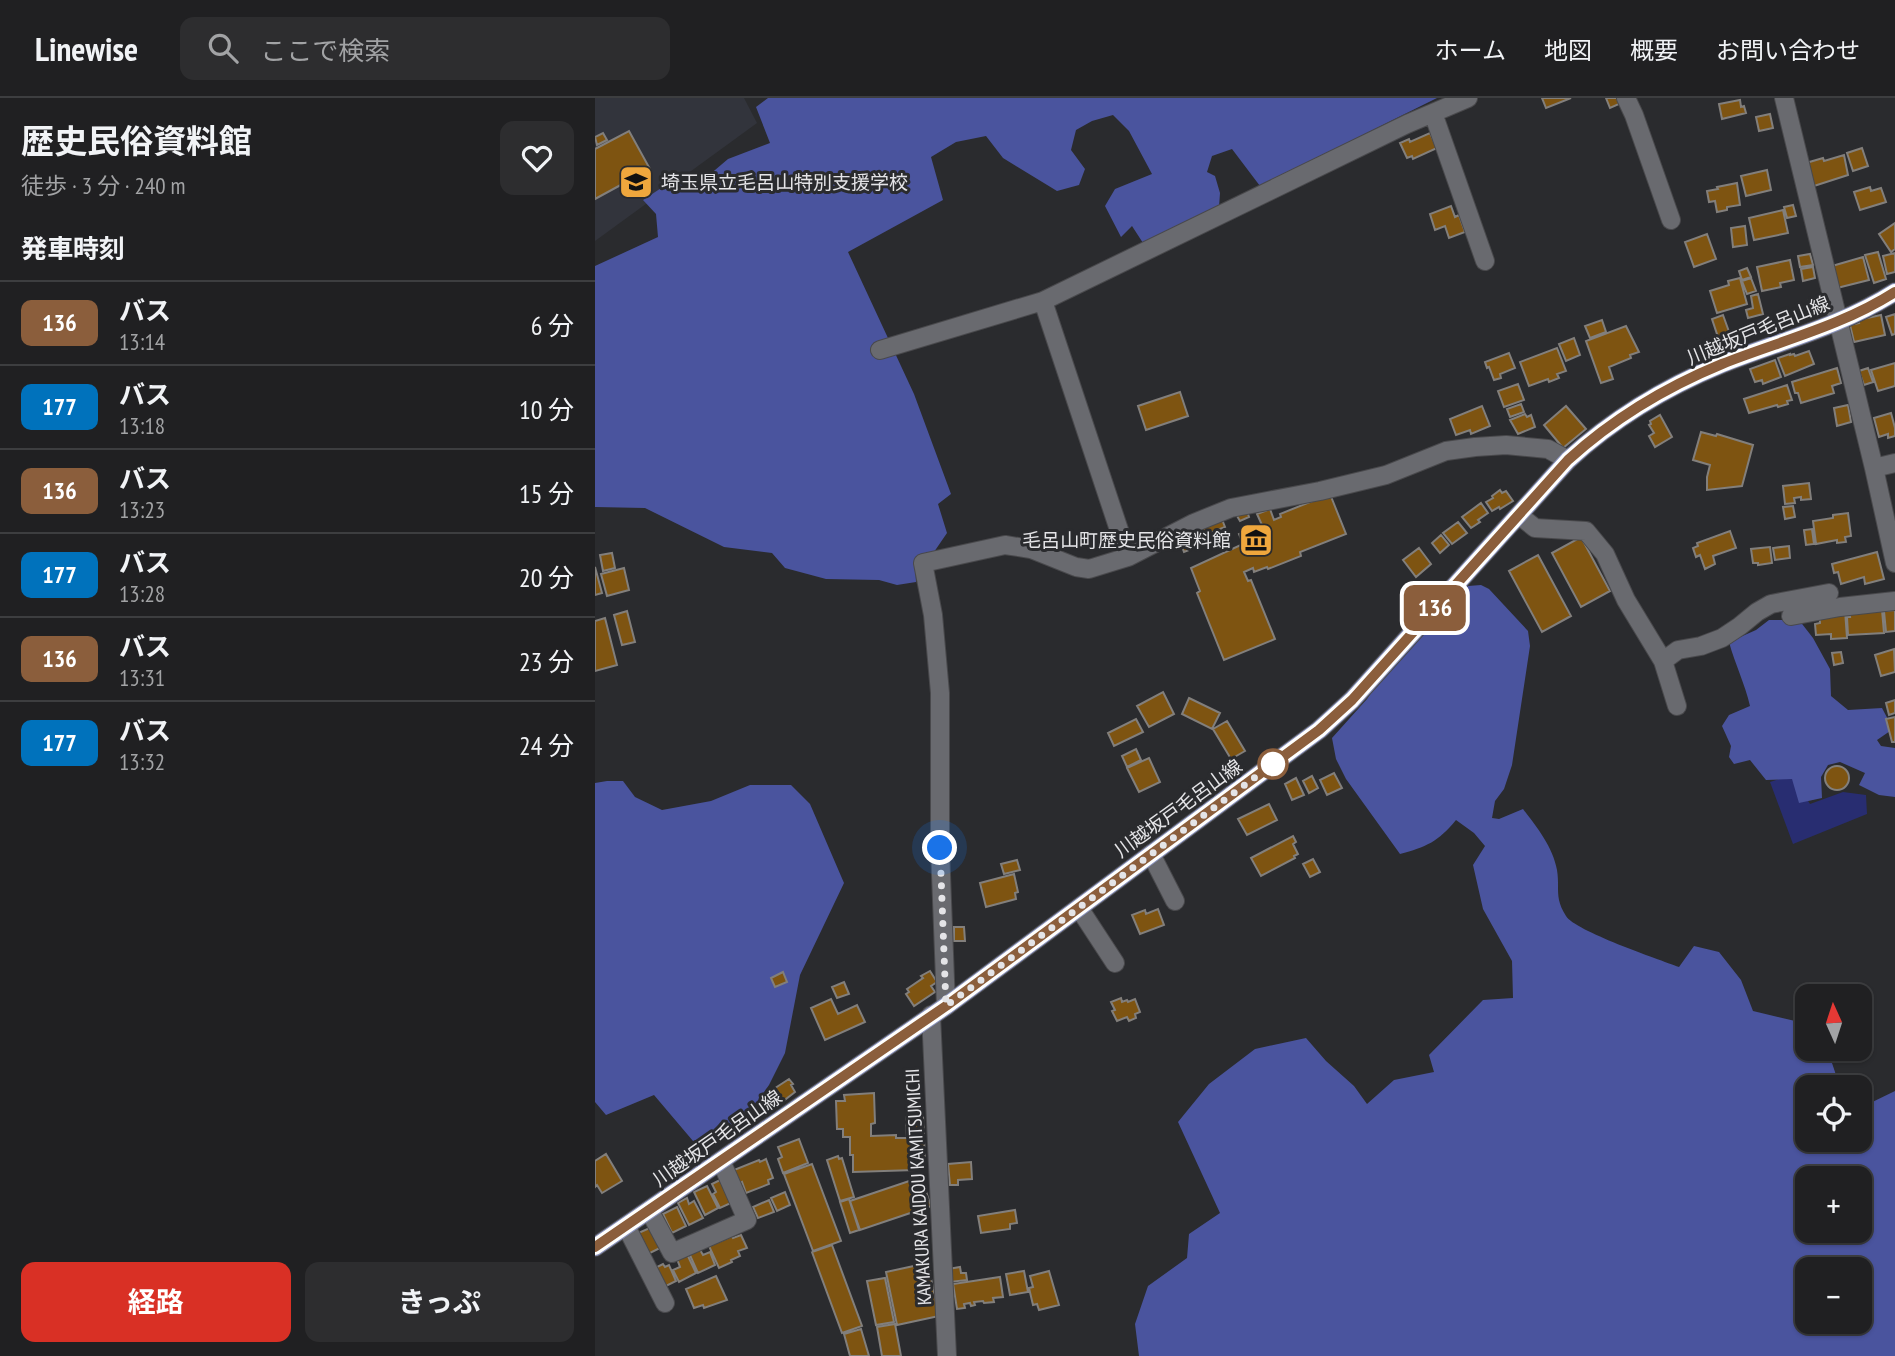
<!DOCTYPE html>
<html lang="ja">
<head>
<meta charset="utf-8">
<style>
	:root { --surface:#202022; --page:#2d2d2f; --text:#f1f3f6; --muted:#a2a3a5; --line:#3d3e40; --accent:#d93025 }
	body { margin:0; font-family:"PT Sans Narrow","Noto Sans JP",sans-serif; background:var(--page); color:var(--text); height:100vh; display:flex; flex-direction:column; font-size:26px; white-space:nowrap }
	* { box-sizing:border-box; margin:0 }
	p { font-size:23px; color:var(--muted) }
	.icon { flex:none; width:38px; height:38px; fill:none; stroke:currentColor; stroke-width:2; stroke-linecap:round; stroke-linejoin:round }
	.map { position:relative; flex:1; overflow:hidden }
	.drawer { display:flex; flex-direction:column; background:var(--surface); width:595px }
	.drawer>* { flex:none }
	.badge { padding:0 14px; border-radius:10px; font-size:24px; line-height:46px }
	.needle { width:46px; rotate:357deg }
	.fabs { position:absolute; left:1200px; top:886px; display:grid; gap:14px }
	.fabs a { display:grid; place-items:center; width:77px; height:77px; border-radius:14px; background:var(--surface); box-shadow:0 2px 5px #0004,0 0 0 2px var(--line); font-size:35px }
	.you { position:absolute; width:35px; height:35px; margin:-18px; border:5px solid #fff; border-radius:50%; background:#1a73e8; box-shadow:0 0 0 10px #1a73e833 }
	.map>.badge { position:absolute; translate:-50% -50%; box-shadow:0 0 0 4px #fff }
	h2 { padding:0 21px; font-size:26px; line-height:63px }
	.round { display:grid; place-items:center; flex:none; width:74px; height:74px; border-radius:14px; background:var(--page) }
	.summary { display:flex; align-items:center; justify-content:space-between; height:119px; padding:0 21px }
	h1 { font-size:33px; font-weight:700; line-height:52px }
	.cta { display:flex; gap:14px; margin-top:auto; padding:14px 21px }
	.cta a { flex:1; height:80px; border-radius:14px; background:var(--accent); color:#fff; font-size:28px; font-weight:700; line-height:80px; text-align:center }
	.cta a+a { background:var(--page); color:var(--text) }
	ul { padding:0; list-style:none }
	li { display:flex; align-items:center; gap:21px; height:84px; padding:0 21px; border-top:2px solid var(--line) }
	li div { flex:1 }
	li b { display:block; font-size:26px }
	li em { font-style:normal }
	li .badge { min-width:77px; font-weight:700; text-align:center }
	header { display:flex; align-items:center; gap:42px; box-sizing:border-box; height:98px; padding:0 35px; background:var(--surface); border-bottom:2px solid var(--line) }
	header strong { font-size:33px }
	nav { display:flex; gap:38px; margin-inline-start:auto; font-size:24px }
	.search { width:490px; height:63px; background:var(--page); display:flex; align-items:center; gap:18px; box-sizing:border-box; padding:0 24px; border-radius:14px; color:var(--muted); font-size:26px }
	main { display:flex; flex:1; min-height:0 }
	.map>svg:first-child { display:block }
	.built { fill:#32343c }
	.green { fill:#282d71 }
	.forest { fill:#4a549e; fill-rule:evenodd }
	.building { fill:#7e5411; stroke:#827f7c; stroke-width:2 }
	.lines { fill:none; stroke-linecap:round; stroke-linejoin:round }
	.minor-casing { stroke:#49494c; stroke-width:20 }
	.major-casing { stroke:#49494c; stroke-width:20 }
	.minor { stroke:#696a6f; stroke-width:18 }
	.major { stroke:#8c94bd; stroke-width:18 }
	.line-casing { stroke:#fff; stroke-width:16 }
	.line { stroke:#8b5e3c; stroke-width:10 }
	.walk { stroke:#e4e4e7; stroke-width:7; stroke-dasharray:0 12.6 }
	.stop-dot { fill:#fff; stroke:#8b5e3c; stroke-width:3.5 }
	.labels { text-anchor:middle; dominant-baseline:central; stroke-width:6; stroke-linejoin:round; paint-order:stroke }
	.poi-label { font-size:19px; fill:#e4e4e7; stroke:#2a2b2e; text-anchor:start }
	.street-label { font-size:19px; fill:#e4e4e7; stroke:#2a2b2e }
</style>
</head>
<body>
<header>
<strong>Linewise</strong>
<div class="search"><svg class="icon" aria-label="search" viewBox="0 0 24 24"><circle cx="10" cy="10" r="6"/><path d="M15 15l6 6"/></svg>ここで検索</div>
<nav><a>ホーム</a><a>地図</a><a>概要</a><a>お問い合わせ</a></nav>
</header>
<main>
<section class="drawer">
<div class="summary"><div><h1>歴史民俗資料館</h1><p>徒歩 · 3 分 · 240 m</p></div><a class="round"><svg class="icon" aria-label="heart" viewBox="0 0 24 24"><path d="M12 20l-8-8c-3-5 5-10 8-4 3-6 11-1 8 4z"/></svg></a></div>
<h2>発車時刻</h2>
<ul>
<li><span class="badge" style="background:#8b5e3c;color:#fff">136</span><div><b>バス</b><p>13:14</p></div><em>6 分</em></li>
<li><span class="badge" style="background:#0072bc;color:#fff">177</span><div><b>バス</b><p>13:18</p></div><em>10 分</em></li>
<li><span class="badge" style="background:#8b5e3c;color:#fff">136</span><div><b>バス</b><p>13:23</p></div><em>15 分</em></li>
<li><span class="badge" style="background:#0072bc;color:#fff">177</span><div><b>バス</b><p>13:28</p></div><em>20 分</em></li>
<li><span class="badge" style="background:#8b5e3c;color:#fff">136</span><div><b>バス</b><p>13:31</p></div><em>23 分</em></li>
<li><span class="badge" style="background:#0072bc;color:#fff">177</span><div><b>バス</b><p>13:32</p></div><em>24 分</em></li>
</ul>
<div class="cta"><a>経路</a><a>きっぷ</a></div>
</section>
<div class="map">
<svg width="1300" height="1258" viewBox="0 0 1300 1258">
	<rect width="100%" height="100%" fill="#2a2b2e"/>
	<path class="built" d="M0,0H149L162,25L0,143Z"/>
	<path class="green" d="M1197,677L1215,706L1248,694L1271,697L1272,716L1198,746L1175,684Z"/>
	<path class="forest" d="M173,0H842L665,88L637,51L617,58L612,74L620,78L625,95L624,109L548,145L537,128L526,139L510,108L520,91L557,76L534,33L518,17L497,23L481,32L476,52L490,71L484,87L462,93L408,60L391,38L361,44L336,59L348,102L253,154L319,296L356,396L343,406L352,435L339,454L320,459L321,484L302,487L284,482L231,481L190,470L177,455L129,449L50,410L0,409V168L63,139L61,116L48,102L89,75L113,78L133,61L175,45L161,9Z
		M886,487L894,491L933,533L935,548L917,667L909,691L900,703L897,720L904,721L928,711C941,728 958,749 962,772C965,791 959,799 971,818C980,833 1063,861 1084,869L1099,848L1124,854L1146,882L1158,913L1213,926V950H1232L1245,989H1213V1041H1265V1010L1300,993V1258H544L540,1226L553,1188L592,1160L594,1136L625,1115L583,1024L614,986L660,951L711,940L731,963L759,988L772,1006L799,982L839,974L834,957L888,902L918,900L917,863L888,811L878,767L890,748L879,735L861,722C843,744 831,749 805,756L751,681L741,661L737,640L772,601L785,581L860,496L873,488ZM1213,1080H1265V1132H1213ZM1213,1171H1265V1223H1213Z
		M1174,522H1204L1218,540L1235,571L1236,598L1253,612L1287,610L1298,631L1282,642L1286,648L1300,650V699L1284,697L1264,687L1270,675L1245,664L1233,667L1226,679L1227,700L1204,705L1197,681L1171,682L1155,662L1139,666L1134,659L1136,648L1127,628L1134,617L1155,608C1150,586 1140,566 1134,544L1161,532Z
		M12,683H28L40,699L67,712L116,703L155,687H196L215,706L249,785L205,877L190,955L174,987L152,1018L128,1038L98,1043L59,997L11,1017L0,1004V685Z"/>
	<path class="building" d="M947,0H976L951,10Z
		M1011,0H1022L1024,6L1015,10Z
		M1145,2L1146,9L1149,8L1151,15L1127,21L1124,6Z
		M1175,16L1178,30L1164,33L1161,19Z
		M34,33L55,71L0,101V51Z
		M8,35L12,42L2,47L0,39Z
		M835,35L842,50L818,61L817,58L812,60L805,45L814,41L815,44Z
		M1267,50L1273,68L1258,73L1252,55Z
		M1249,57L1253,77L1219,88L1211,65L1228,60L1229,63Z
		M1172,72L1176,92L1151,98L1146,78Z
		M1142,85L1145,107L1132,109V112L1122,114L1120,103L1114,104L1112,93L1123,91L1122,89Z
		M1275,89L1276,93L1286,90L1291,104L1265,112L1259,94Z
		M1198,107L1201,118L1192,120L1189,109Z
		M856,108L860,119L864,117L870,134L854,140L850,128L840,132L835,116Z
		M1188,112L1193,135L1159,142L1154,120Z
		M1300,125V151L1296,154L1284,136Z
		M1150,128L1152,147L1138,149L1136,130Z
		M1112,136L1121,161L1099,169L1090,144Z
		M1283,154L1291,181L1279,185L1270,157Z
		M1300,155V174L1292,176L1288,158Z
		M1215,156L1218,167L1205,169L1203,158Z
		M1268,159L1274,182L1242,190L1237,168Z
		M1195,162L1199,182L1185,185L1186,189L1167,193L1162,169Z
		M1218,169L1220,180L1208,183L1206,171Z
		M1152,170L1156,179L1147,182L1144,173Z
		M1145,180L1152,206L1122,215L1115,193L1134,187L1133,183Z
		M1156,180L1161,193L1152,196L1147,183Z
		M1163,196L1168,216L1153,220L1151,212L1158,210L1156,198Z
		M1227,199L1230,215L1217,218L1214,202Z
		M1300,216V236L1297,237L1291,219Z
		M1128,217L1137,242L1125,245L1117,221Z
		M1286,217L1290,237L1259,244L1255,227L1264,225L1263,222Z
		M1007,222L1011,234L995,240L990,228Z
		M1031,228L1044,254L1035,257L1036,260L1014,269L1018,281L1006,285L991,243Z
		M979,240L985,257L971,263L964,246Z
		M962,250L971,273L962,276L964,280L954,284L953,281L934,288L925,264Z
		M1214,253L1219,266L1190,278L1183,260L1195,256V257L1199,256L1200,258Z
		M914,255L920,270L905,276L906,280L899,282L894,269L892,270L890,264Z
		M1180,262L1186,279L1168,286L1167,282L1160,284L1155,271Z
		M1300,265V288L1283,293L1276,272Z
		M1242,270L1246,285L1237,288L1239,295L1206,305L1203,295H1200L1197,284Z
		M1273,270L1278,284L1269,287L1264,273Z
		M923,286L929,302L909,309L903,293Z
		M1192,287L1197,302L1192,303L1193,306L1183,309L1182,307L1154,315L1149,301Z
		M585,294L593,318L551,332L543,308Z
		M926,306L929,314L915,319L912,311Z
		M1253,307L1256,324L1242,328L1239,310Z
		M887,308L895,328L876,336L875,332L861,337L855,321Z
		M971,308L991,331L968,350L949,327Z
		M1296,315L1300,330V338L1293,340V336L1284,339L1279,320Z
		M930,316L932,319L936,317L940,329L923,336L915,322Z
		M1065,317L1077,339L1060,349L1054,338L1059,335L1054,327L1056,326L1055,323Z
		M1106,334L1121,338L1122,336L1158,347L1147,388L1112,392V379L1115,367L1098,362Z
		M1214,385L1216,401L1206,402V399L1199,400L1200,405L1190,406L1188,388Z
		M905,392L907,395L911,393L918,403L905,411L904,409L897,413L891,404L898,400L897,398Z
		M735,396L751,436L705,454L706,458L673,471L672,469L659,474L658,470L649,474L653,483L656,482L680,541L629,562L602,495L605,493L596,470L648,446L644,436L667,427L662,416L675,411L679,422L686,419L685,416Z
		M886,405L893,415L883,422L885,424L876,430L867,419Z
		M1198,408L1200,419L1190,421L1188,409Z
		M652,413L654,419L645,423L642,418Z
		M1253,415L1256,438L1250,439L1251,444L1242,445V442L1221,446L1218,423L1238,420V417Z
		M626,419L630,429L603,440L599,430Z
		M863,424L872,435L857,446L848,435Z
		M1217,431L1219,446L1211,447L1209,432Z
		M595,433L602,449L589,454L583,438Z
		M1135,433L1141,450L1118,458L1120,466L1110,471L1105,457L1101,459L1098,450L1103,448L1102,445Z
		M846,437L854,447L845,455L837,445Z
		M986,439L1015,493L986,509L957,455Z
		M1194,448L1195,460L1180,462L1178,450Z
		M1175,449L1177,465L1163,467V465H1158L1156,451Z
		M824,450L836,466L821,479L808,462Z
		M1282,454L1289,481L1270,486L1269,479L1246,486L1243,474L1239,475L1237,466Z
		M17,455L20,470L8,473L5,457Z
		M943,457L976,518L947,534L914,473Z
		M0,469L7,495L0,497Z
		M29,470L34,492L12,498L6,476Z
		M1250,512L1252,540L1236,541V536L1221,537L1220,526L1225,525L1224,513Z
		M1287,512L1289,535L1253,537L1252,519H1255L1254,514Z
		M1300,512V533L1291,534L1289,513Z
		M32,513L40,544L27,547L19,517Z
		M10,520L22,567L0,573V523Z
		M1299,551L1300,574L1286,578L1280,557Z
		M1246,554L1248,565L1239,567L1237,555Z
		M568,594L579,616L554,629L542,608Z
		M594,600L625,615L617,631L587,616Z
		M1300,602V615L1294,617L1291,605Z
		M1300,619V644H1297L1291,621Z
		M541,621L548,634L519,648L513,635Z
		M632,623L650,653L636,661L618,631Z
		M541,651L546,662L532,669L527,658Z
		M554,660L565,684L544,694L532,670Z
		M1230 680a12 12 0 1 1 24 0a12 12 0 1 1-24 0Z
		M739,675L747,690L732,697L725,682Z
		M717,678L723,690L714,695L708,683Z
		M701,680L709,697L697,702L690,686Z
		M674,706L682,722L652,737L643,721Z
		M698,738L701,744L698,746L703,756L699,758L700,760L666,778L656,760Z
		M718,761L725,774L715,779L708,766Z
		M422,762L425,772L409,776L406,766Z
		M419,776L423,794L420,795L421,801L391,809L385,785Z
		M563,811L569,827L545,836L537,817L550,812L551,816Z
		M359,829H369L370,843H359Z
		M335,873L342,884L336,888L340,894L319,908L311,896L314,894L312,891L328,880L326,878Z
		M188,874L192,884L180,889L176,880Z
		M249,884L254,896L242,900L237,889Z
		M526,900L527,904L532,902L533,904L540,901L545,914L540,916L541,920L534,923L532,919L522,923L517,913L520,912L516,904Z
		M236,901L243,916L262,907L270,924L230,942L216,910Z
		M194,981L198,986L196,987L200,994L178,1011L171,1001L173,999L171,996Z
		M279,995L280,1025L276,1026V1038L301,1037V1040H312L311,1019L328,1018L330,1063H320V1072L258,1074V1057H255V1039H248V1031H242L241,1003H250L249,997Z
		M204,1041L213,1065L188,1075L183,1061L187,1059L183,1049Z
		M11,1056L27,1083L7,1095L2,1087L0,1089V1063Z
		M243,1058L244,1061L247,1060L259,1099L245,1103L232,1062Z
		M171,1061L178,1080L173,1082L174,1086L151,1095L147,1084L145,1085L139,1072L164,1062L165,1064Z
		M376,1064L377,1081L363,1082V1087H355L353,1066Z
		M217,1066L246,1143L218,1153L189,1076Z
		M326,1079L336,1108L265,1132L255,1103Z
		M127,1081L138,1104L125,1110L118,1096L121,1094L117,1086Z
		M112,1088L123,1110L110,1117L99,1094Z
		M190,1094L195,1107L182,1113L176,1100Z
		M92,1100L94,1106L99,1103L108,1120L94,1127L83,1105Z
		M254,1101L264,1132L255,1135L245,1104Z
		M174,1102L179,1114L163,1120L158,1109Z
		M82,1109L91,1128L77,1135L68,1116Z
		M420,1112L422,1125L415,1126V1131L386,1135L383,1118Z
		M57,1129L67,1149L51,1157L41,1136Z
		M146,1137L152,1150L143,1153L145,1158L136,1162L137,1164L124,1170L114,1148L137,1138L138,1140Z
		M237,1147L267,1228L247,1235L217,1154Z
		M104,1150L108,1157L115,1154L120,1167L103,1175L94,1155Z
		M92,1156L101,1175L84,1184L78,1172L85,1169L82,1161Z
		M68,1166L70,1169L74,1167L81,1183L67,1190L58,1171Z
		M328,1166L329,1172L334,1171L344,1218L302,1227L291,1174Z
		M365,1169L366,1175H371L372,1182L355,1184L353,1171Z
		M429,1173L433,1194L415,1197L411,1176Z
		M454,1173L464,1207L444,1212L442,1206L438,1207L434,1190L438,1189L435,1178Z
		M121,1178L132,1202L109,1210L108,1207L99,1210L91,1191Z
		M405,1179L408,1199L398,1200L399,1204L389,1205L388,1203L379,1204L380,1207L376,1208L375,1205L369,1206L370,1210L362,1211L358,1186Z
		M290,1180L299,1224L281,1227L272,1183Z
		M300,1226L306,1258H287L282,1229Z
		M266,1231L274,1258H255L249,1236Z"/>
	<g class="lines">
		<g class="minor-casing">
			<path id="minor" d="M1031,0L1039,17L1076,122
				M1189,0L1279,370L1300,465
				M838,15L890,163
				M448,203L533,459
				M285,252L448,203L812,26L873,0
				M1279,370L1300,365
				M924,417L940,430L991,433L1010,456L1031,502L1068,563L1082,608
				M1196,518L1245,509L1300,503
				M1068,563L1083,552L1106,548L1127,540L1145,528L1162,514L1176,506L1234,495
				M556,756L580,803
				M484,810L520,865
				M351,908L345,750V595L338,517L328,465L410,447L436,451L481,469L494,471L533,459L599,425L636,410L725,393L791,377L851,353L880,349L911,347L953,351L973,362
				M336,917L352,1258
				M54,1112L77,1155L152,1122L126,1063
				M31,1128L70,1205"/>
		</g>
		<g class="major-casing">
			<path id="major" d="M0,1149L351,908L724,632L757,602L973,362C1018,321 1071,289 1127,266C1185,243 1247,228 1300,194"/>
		</g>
		<use href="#minor" class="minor"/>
		<use href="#major" class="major"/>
	</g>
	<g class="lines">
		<g class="line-casing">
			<path id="line" d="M0,1149L351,908L724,632L757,602L973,362C1018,321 1071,289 1127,266C1185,243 1247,228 1300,194"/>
		</g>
		<use href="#line" class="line"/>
		<path class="walk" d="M345,750L351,908L678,666"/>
	</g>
	<defs>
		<g id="school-square" transform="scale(1.75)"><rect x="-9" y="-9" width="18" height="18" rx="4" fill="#efa73d" stroke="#2a2b2e"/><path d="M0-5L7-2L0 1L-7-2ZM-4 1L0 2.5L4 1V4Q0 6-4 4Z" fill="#111"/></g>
		<g id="museum-square" transform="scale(1.75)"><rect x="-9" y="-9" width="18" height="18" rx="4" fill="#efa73d" stroke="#2a2b2e"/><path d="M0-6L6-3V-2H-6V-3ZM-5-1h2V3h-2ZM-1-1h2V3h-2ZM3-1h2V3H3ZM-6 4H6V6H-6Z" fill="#111"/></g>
	</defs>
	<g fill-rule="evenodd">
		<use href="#school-square" x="41" y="84"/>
		<use href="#museum-square" x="661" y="442"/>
	</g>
	<circle class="stop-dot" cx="678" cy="666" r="14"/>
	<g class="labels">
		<g class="poi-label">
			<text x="66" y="84">埼玉県立毛呂山特別支援学校</text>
			<text x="636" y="442" text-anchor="end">毛呂山町歴史民俗資料館</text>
		</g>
		<g class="street-label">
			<text transform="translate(1163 232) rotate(-22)">川越坂戸毛呂山線</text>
			<text transform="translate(583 710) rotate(-36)">川越坂戸毛呂山線</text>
			<text transform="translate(122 1040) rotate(-35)">川越坂戸毛呂山線</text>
			<text transform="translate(323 1089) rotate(-93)">KAMAKURA KAIDOU KAMITSUMICHI</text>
		</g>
	</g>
</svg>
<div class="fabs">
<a><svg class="needle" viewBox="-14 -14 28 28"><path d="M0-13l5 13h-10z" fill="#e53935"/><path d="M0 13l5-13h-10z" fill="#a2a3a5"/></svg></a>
<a><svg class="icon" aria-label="locate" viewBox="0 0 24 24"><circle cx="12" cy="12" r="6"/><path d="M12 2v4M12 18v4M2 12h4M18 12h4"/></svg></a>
<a>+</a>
<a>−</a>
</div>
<div class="you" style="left:345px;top:750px"></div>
<b class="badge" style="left:840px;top:510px;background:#8b5e3c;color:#fff">136</b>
</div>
</main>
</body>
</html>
